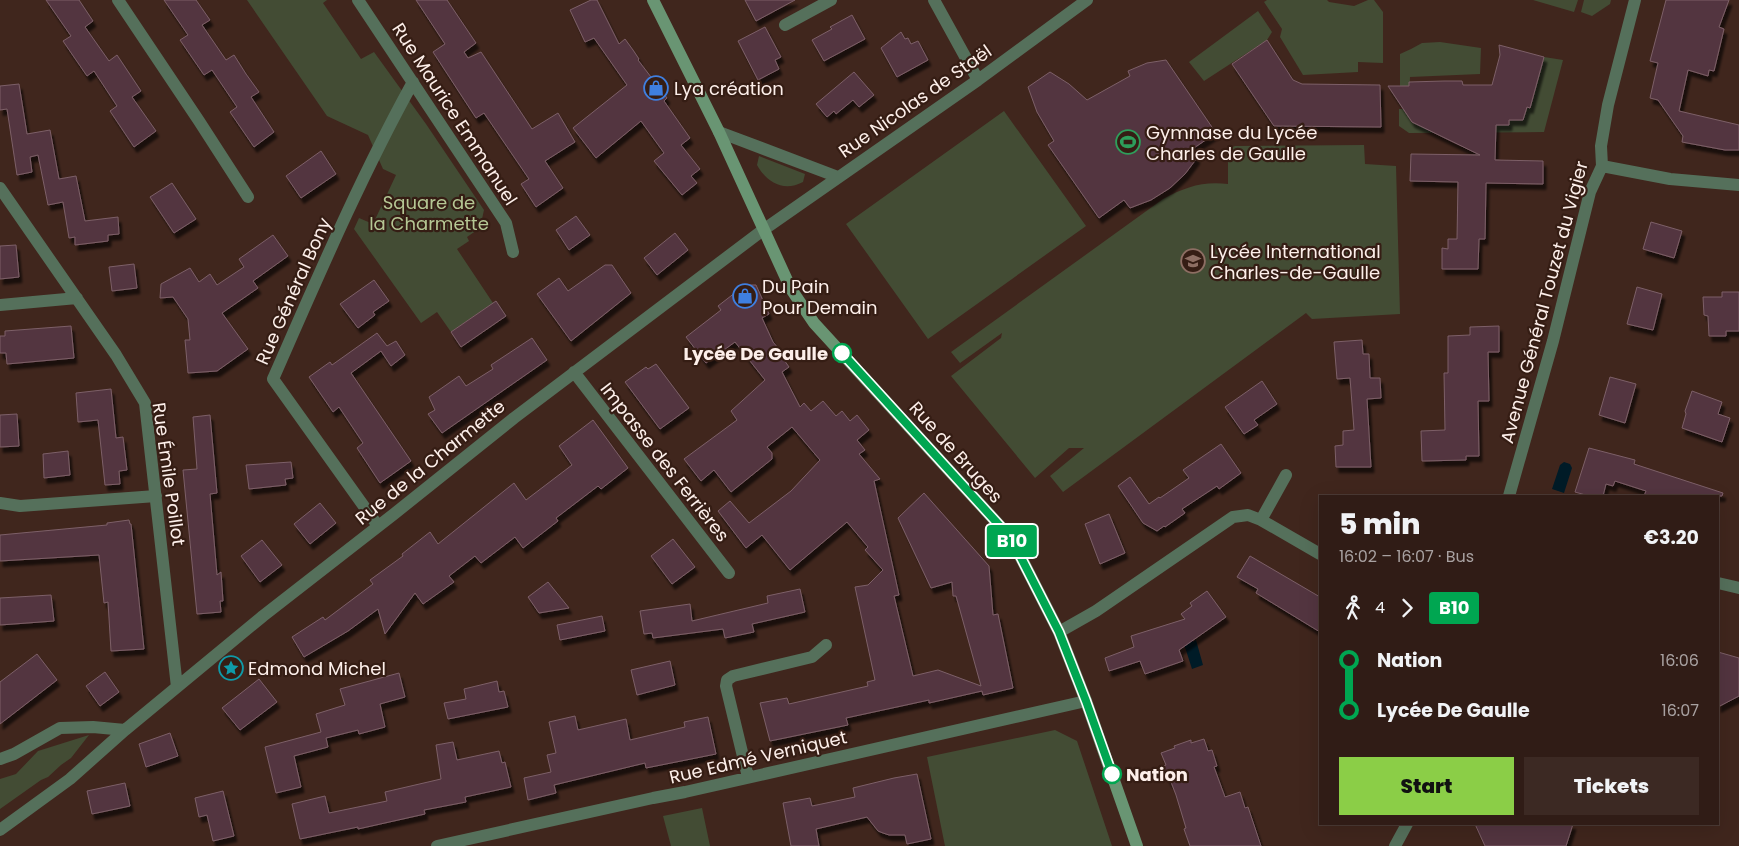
<!DOCTYPE html>
<html lang="en">
<head>
<meta charset="utf-8">
<style>
	:root { --surface:#301c16; --page:#3c2923; --text:#f1f3f6; --muted:#a8a1a1; --line:#4b3a35; --accent:#8bce47 }
	body { margin:0; font-family:Poppins,sans-serif; background:var(--page); color:var(--text); height:100vh; display:flex; flex-direction:column; font-size:19px; white-space:nowrap }
	* { box-sizing:border-box; margin:0 }
	p { font-size:16px; color:var(--muted) }
	.icon { flex:none; width:28px; height:28px; fill:none; stroke:currentColor; stroke-width:2; stroke-linecap:round; stroke-linejoin:round }
	.map { position:relative; flex:1; overflow:hidden }
	.sheet { position:absolute; left:1319px; top:495px; width:400px; height:330px; display:flex; flex-direction:column; background:var(--surface); border-radius:0px; box-shadow:0 5px 20px #0002,0 0 0 1px var(--line) }
	.sheet>* { flex:none }
	.badge { padding:0 10px; border-radius:4px; font-size:18px; line-height:32px }
	.map>.badge { position:absolute; translate:-50% -50%; box-shadow:0 0 0 2px #fff }
	.legs { display:flex; align-items:center; gap:8px; height:55px; padding:0 20px; font-size:16px }
	.legs p { margin-inline-start:auto }
	.summary { display:flex; align-items:center; justify-content:space-between; height:85px; padding:0 20px }
	h1 { font-size:28px; font-weight:800; line-height:38px }
	.primary-button { display:flex; gap:10px; margin-top:auto; padding:10px 20px }
	.primary-button a { flex:1; height:58px; border-radius:0px; background:var(--accent); color:#111; font-size:20px; font-weight:800; line-height:58px; text-align:center }
	.primary-button a+a { background:var(--page); color:var(--text) }
	ul { padding:0 20px; list-style:none }
	li { display:flex; align-items:center; gap:18px; height:50px; font-size:19px }
	li i { display:grid; place-items:center; width:8px; height:100%; margin:0 6px; background:currentColor }
	li i::after { content:''; width:12px; height:12px; margin:-6px; border:4px solid; border-radius:50%; background:var(--surface) }
	li p { margin-inline-start:auto }
	li:first-child i { background:linear-gradient(#0000 50%,currentColor 0) }
	li:last-child i { background:linear-gradient(currentColor 50%,#0000 0) }
	.map>svg:first-child { display:block }
	.green { fill:#434c34 }
	.water { fill:#001b27 }
	.building { fill:#52363f; stroke:#7d5f68; filter:url(#shadow) }
	.lines { fill:none; stroke-linecap:round; stroke-linejoin:round }
	.street { stroke:#55705b; stroke-width:12 }
	.secondary { stroke:#699573; stroke-width:12 }
	.line-1-casing { stroke:#fff; stroke-width:11 }
	.line-1 { stroke:#00a651; stroke-width:8 }
	.stop-1-dot { fill:#fff; stroke:#00a651; stroke-width:2.5 }
	.labels { text-anchor:middle; dominant-baseline:central; stroke-width:4.5; stroke-linejoin:round; paint-order:stroke }
	.poi-label { font-size:18px; fill:#fdefea; stroke:#351d14; text-anchor:start }
	.street-label { font-size:18px; fill:#fdefea; stroke:#351d14 }
	.park-label { font-size:18px; fill:#b5c794; stroke:#351d14 }
	.stop-label { font-size:18px; font-weight:bold; fill:#fdefea; stroke:#351d14; text-anchor:end }
</style>
</head>
<body>
<div class="map">
<svg width="1739" height="846" viewBox="0 0 1739 846">
	<defs>
		<filter id="shadow"><feDropShadow dx="3" dy="5.5" stdDeviation="1" flood-color="#0009"/></filter>
	</defs>
	<rect width="100%" height="100%" fill="#40261d"/>
	<path class="green" d="M247,0H327L323,3L361,59L374,52L426,124L484,210L480,228L467,237L469,241L457,249L493,303L451,332L437,312L421,323L354,229L359,218L373,224L396,175L383,169L368,135L327,116Z
		M1267,0H1327L1329,2L1354,6L1368,0H1374L1383,12V63L1358,62V72L1303,75L1280,37L1282,29L1264,2Z
		M1533,0H1578L1574,12Z
		M1584,0H1611L1610,4L1592,16L1581,12Z
		M1258,11L1272,32L1267,40L1204,81L1189,62Z
		M1440,42L1481,48L1480,74L1410,77L1409,96H1400V54L1411,49L1422,43Z
		M1544,57L1563,60L1544,132L1409,133L1399,126V109H1409V119L1412,122L1426,127L1508,125L1509,120L1527,107H1530Z
		M1004,111L1086,226L928,339L846,224Z
		M1364,145L1365,164L1396,166L1400,314L1312,319L1306,313L1063,492L1050,476L1084,448H1069L1035,478L951,376L1001,338L1002,333L960,363L951,352L1163,199C1185,187 1203,181 1228,184V149L1235,146Z
		M759,156L805,174L803,182C784,192 767,183 757,165Z
		M1055,730L1077,741L1112,846H945L927,757Z
		M89,735L71,758L61,765L48,777L41,780L0,809V779L16,774L38,751Z
		M702,808L710,846H671L663,816Z"/>
	<path class="water" d="M1564,462L1570,464L1572,468L1564,493L1552,489L1560,465Z
		M1191,638L1193,642L1196,640L1203,665L1192,669L1184,644Z"/>
	<path class="building" d="M46,0H79L93,21L85,27L109,61L117,55L141,91L132,97L156,131L134,147L110,111L117,106L94,71L87,76L63,41L71,36Z
		M164,0H196L210,20L202,25L226,60L234,55L246,74L259,92L251,97L274,132L254,147L230,112L237,107L212,70L204,75L180,40L188,35Z
		M416,0H447L476,43L464,52L468,58L481,52L532,129L558,113L575,142L545,161L563,188L536,207L521,184L529,179L484,113L476,118L433,52L445,44Z
		M591,0H597L619,44L625,39L633,50L639,59L638,60L667,98L664,101L690,138L681,145L700,169L691,176L697,183L682,195L654,161L664,153L641,121L596,158L573,128L627,85L594,38L585,42L570,10Z
		M745,0H795L756,21Z
		M1666,0H1729L1719,27L1724,29L1714,71L1709,70L1708,76L1688,70L1679,111L1739,125V150H1725L1682,142L1683,136L1658,100L1650,98L1658,63L1650,61Z
		M852,15L865,39L824,61L812,40L832,29L830,27Z
		M765,27L781,57L775,60L779,69L758,80L738,41Z
		M901,32L905,39L908,38L911,44L918,41L928,60L897,77L881,48Z
		M1267,40L1293,80L1302,84L1380,85L1381,127L1274,126L1232,64Z
		M1499,45L1544,57L1530,108L1527,107L1523,120H1509V125H1496L1495,160L1543,161V184L1486,183L1485,239H1479L1478,269H1442V248L1448,249V239H1457L1458,182L1410,181L1411,154L1480,155L1412,122L1388,86H1409V82L1444,81H1462L1463,85H1492L1500,55Z
		M1166,60L1216,133L1191,150L1197,158L1185,174L1170,188L1151,200L1130,208L1124,200L1099,218L1048,145L1054,141L1037,112L1028,87L1050,72L1069,84L1087,100L1130,76L1128,71L1147,63Z
		M854,72L874,95L859,107L853,100L836,114L834,111L827,117L816,104Z
		M19,84L27,134L50,130L59,179L76,176L85,221L118,217L119,234L108,235V241L75,245V237L69,238L63,202L48,205L38,155L30,157L32,172L17,175L7,109L0,110V86Z
		M321,151L336,174L301,198L286,176Z
		M172,183L196,219L174,233L150,197Z
		M576,216L590,235L569,250L556,230Z
		M1651,222L1682,231L1674,258L1643,249Z
		M675,233L688,250L657,275L644,258Z
		M273,235L288,256L253,281L258,288L222,313L248,349L217,371L188,373L185,340H190L188,319L173,297L160,298L161,284L190,268L199,282L210,274L217,285L244,267L239,259Z
		M16,245L19,277L0,279V246Z
		M134,264L137,288L112,291L109,267Z
		M605,265H612L631,293L571,341L537,294L559,278L568,291Z
		M374,280L389,301L373,312L375,315L358,328L340,304Z
		M745,285H756L769,314L762,318L773,342L784,355L782,357L789,367L782,372L800,407L804,403L811,411L823,401L836,416L842,411L850,421L857,415L869,430L857,440L865,450L859,454L880,479L874,481L899,595L894,596L913,676L938,670L981,686L956,596H953L952,582L931,588L898,518L924,493L989,566L993,615L998,614L1013,688L983,695L982,691L929,703V700L846,718L848,725L770,741L760,703L787,698L789,704L868,686L867,682L875,680L855,587L868,585L883,570L865,550L868,547L847,522L790,570L762,535L746,548L718,511L730,501L749,523L791,491L820,460L792,427L767,447L772,453V459L731,492L714,470L701,481L684,459L737,420L731,411L765,380L735,342L706,363L686,337L721,310L718,306Z
		M1637,287L1662,294L1653,330L1627,324Z
		M1722,292H1739V331H1726V336H1709L1708,316L1704,315L1703,297H1722Z
		M496,301L506,316L461,347L451,332Z
		M71,326L74,358L7,364L6,353H0V336H5V331Z
		M1499,326V352H1488L1489,401H1478L1479,456H1466V460L1422,461L1421,431L1445,430L1444,373H1448V336L1470,335V327Z
		M377,333L387,346L396,341L405,355L391,366L381,351L351,373L411,461L380,483L357,448L363,443L339,407L333,412L309,377L330,362L332,365Z
		M532,338L547,360L442,433L428,414L435,410L429,397L459,376L466,386L493,369L491,365Z
		M1362,340L1363,354H1369L1370,378H1380L1381,398L1367,399L1371,467H1336L1335,446L1343,445V431L1354,430L1350,378L1337,379L1334,342Z
		M656,364L689,408L660,429L625,382L646,367L648,369Z
		M1610,377L1636,384L1625,423L1599,415Z
		M1262,381L1277,404L1254,420L1258,425L1244,434L1225,407Z
		M111,389L116,438L123,437L127,470L119,471L120,484L105,485L98,420L78,422L76,393Z
		M1692,391L1722,402L1718,414L1730,418L1722,442L1682,428L1686,414L1685,411Z
		M17,414L19,446L0,447V415Z
		M210,415L217,493L210,494L217,575L221,572L223,601H220L221,612L197,614L183,470L197,469L193,417Z
		M593,420L628,468L601,489L598,486L556,518L558,521L523,548L515,537L481,563L475,556L449,576L454,582L423,604L415,593L385,634L378,609L348,631L304,657L292,637L323,617L325,620L373,584L370,580L403,556L402,554L430,532L438,544L514,483L526,500L572,465L559,446Z
		M1221,444L1241,473L1219,489L1217,486L1182,509L1185,513L1165,527L1164,526L1157,531L1143,523L1118,486L1130,477L1149,504L1159,497L1160,498L1189,478L1183,470Z
		M1589,448L1635,460L1634,464L1723,493L1722,496H1644L1646,491L1615,481L1613,486L1606,484L1603,496H1589L1575,492Z
		M68,451L70,475L44,478L43,454Z
		M291,462L293,478L285,479L286,485L249,489L246,465Z
		M320,503L336,523L310,544L294,524Z
		M1109,514L1125,553L1100,564L1085,524Z
		M129,520L130,524H131L144,649L111,651L108,602L104,603L99,555L0,561V535L107,525V523Z
		M673,539L695,567L672,584L651,556Z
		M262,540L282,565L260,582L241,556Z
		M1250,556L1320,597V632L1256,593L1258,589L1237,577Z
		M548,582L569,608L539,613L528,597Z
		M800,589L805,612L752,624L754,632L725,638L723,629L653,638L652,633L644,634L640,611L690,604L692,621L768,603L767,596Z
		M1207,591L1226,617L1179,650L1183,661L1145,674L1140,661L1109,671L1105,658L1134,647L1131,636L1185,619L1181,614L1192,606L1190,603Z
		M51,595L54,621L0,625V598Z
		M602,616L605,631L560,640L557,625Z
		M1718,652L1739,658V696L1718,707Z
		M37,654L57,680L0,724V682Z
		M670,661L675,685L637,695L631,670Z
		M105,672L119,692L100,706L86,686Z
		M399,673L405,697L380,704L385,727L359,734L358,730L326,738L328,747L294,756L301,787L276,793L265,747L321,732L316,714L345,705L340,689Z
		M259,679L277,702L240,730L222,708Z
		M497,681L499,692L504,691L508,707L448,719L444,703L466,699L464,689Z
		M575,716L578,730L626,719L630,740L685,727L684,722L708,717L716,754L646,768L645,763L587,777L554,785L556,793L528,800L524,778L551,772L547,755L556,753L549,722Z
		M170,733L178,756L146,767L139,744Z
		M1204,739L1208,751L1212,750L1217,766L1214,767L1225,797L1240,792L1245,808L1248,807L1261,846H1190L1184,829L1186,828L1176,795L1171,782H1169L1163,766L1166,765L1161,753L1175,748L1174,746L1191,740V743Z
		M453,742L457,760L499,751L502,763L505,762L511,787L465,797L466,802L424,810L425,814L358,829V827L300,839L292,804L325,796L329,813L387,801L385,792L441,779L436,745Z
		M917,774L931,839L907,844L905,835H889L883,833L878,831L867,817L816,829L819,846H791L783,803L810,798L812,806L855,797L853,788L894,778Z
		M125,783L130,806L92,814L87,791Z
		M223,791L234,836L213,841L207,815L199,817L195,798Z
		M1475,824H1573L1566,846H1485Z"/>
	<g class="lines">
		<path class="street" d="M118,0L199,121L248,197
			M358,0L506,223L513,252
			M934,0L978,80
			M785,25L831,0
			M719,132L838,177
			M1602,166L1670,179L1739,185
			M0,188L116,355L145,403L177,687
			M0,305L77,298
			M574,372L729,573
			M1509,496L1553,341L1590,192L1602,166L1601,146L1608,105L1635,0
			M0,503L20,506L156,496
			M1261,520L1286,475
			M378,526L273,379C317,279 360,178 413,82
			M1718,583L1739,588
			M1059,632L1096,611L1233,517L1248,515L1261,520L1320,554
			M0,759L14,754L60,728L93,727L125,730
			M748,777L726,686L727,680L733,676L812,657L826,645
			M0,830L70,779L125,730L263,616L394,514L514,418L763,230L978,80L1087,0
			M437,846L653,798L685,792L1086,701
			M1395,846L1407,824"/>
		<path class="secondary" d="M653,0L719,132L791,289L814,323L1011,538L1059,632L1086,701L1137,846"/>
	</g>
	<g class="lines">
		<g class="line-1-casing">
			<path id="line-1" d="M842,353L1011,538L1059,632L1086,701L1112,774"/>
		</g>
		<use href="#line-1" class="line-1"/>
	</g>
	<defs>
		<g id="shop-ring" transform="scale(1.25)"><circle r="9.5" fill="#351d14" stroke="#3f7fe0" stroke-width="1.5"/><path d="M-5-2.5h2.3a2.7 3.5 0 0 1 5.4 0H5L5.5 6h-11ZM-1.5-2.5h3a1.5 2.3 0 0 0-3 0Z" fill="#3f7fe0"/></g>
		<g id="stadium-ring" transform="scale(1.25)"><circle r="9.5" fill="#351d14" stroke="#2e9e5b" stroke-width="1.5"/><path d="M0-5a6.5 5 0 1 0 0 10a6.5 5 0 1 0 0-10ZM-3.5-1.8h7v3.6h-7Z" fill="#2e9e5b"/></g>
		<g id="school-ring" transform="scale(1.25)"><circle r="9.5" fill="#351d14" stroke="#8d6e63" stroke-width="1.5"/><path d="M0-5L7-2L0 1L-7-2ZM-4 1L0 2.5L4 1V4Q0 6-4 4Z" fill="#8d6e63"/></g>
		<g id="sight-ring" transform="scale(1.25)"><circle r="9.5" fill="#351d14" stroke="#0f9aa8" stroke-width="1.5"/><path d="M0-6L1.8-2.2L6-1.7L2.9 1.2L3.7 5.4L0 3.3L-3.7 5.4L-2.9 1.2L-6-1.7L-1.8-2.2Z" fill="#0f9aa8"/></g>
	</defs>
	<g fill-rule="evenodd">
		<use href="#shop-ring" x="656" y="88"/>
		<use href="#stadium-ring" x="1128" y="142"/>
		<use href="#school-ring" x="1193" y="261"/>
		<use href="#shop-ring" x="745" y="296"/>
		<use href="#sight-ring" x="231" y="668"/>
	</g>
	<g class="stop-1-dot">
		<circle cx="842" cy="353" r="9"/>
		<circle cx="1112" cy="774" r="9"/>
	</g>
	<g class="labels">
		<g class="poi-label">
			<text x="674" y="88">Lya création</text>
			<text x="1146" y="132">Gymnase du Lycée<tspan x="1146" dy="21">Charles de Gaulle</tspan></text>
			<text x="1210" y="251">Lycée International<tspan x="1210" dy="21">Charles-de-Gaulle</tspan></text>
			<text x="762" y="286">Du Pain<tspan x="762" dy="21">Pour Demain</tspan></text>
			<text x="248" y="668">Edmond Michel</text>
		</g>
		<g class="street-label">
			<text transform="translate(915 101) rotate(-35)">Rue Nicolas de Staël</text>
			<text transform="translate(455 114) rotate(57)">Rue Maurice Emmanuel</text>
			<text transform="translate(293 291) rotate(-66)">Rue Général Bony</text>
			<text transform="translate(1544 302) rotate(-75)">Avenue Général Touzet du Vigier</text>
			<text transform="translate(956 452) rotate(48)">Rue de Bruges</text>
			<text transform="translate(430 462) rotate(-39)">Rue de la Charmette</text>
			<text transform="translate(665 462) rotate(52)">Impasse des Ferrières</text>
			<text transform="translate(169 474) rotate(82)">Rue Émile Poillot</text>
			<text transform="translate(758 757) rotate(-13)">Rue Edmé Verniquet</text>
		</g>
		<g class="park-label">
			<text x="429" y="202">Square de<tspan x="429" dy="21">la Charmette</tspan></text>
		</g>
		<g class="stop-label">
			<text x="828" y="353">Lycée De Gaulle</text>
			<text x="1126" y="774" text-anchor="start">Nation</text>
		</g>
	</g>
</svg>
<b class="badge" style="left:1012px;top:541px;background:#00a651;color:#fff">B10</b>
<section class="sheet">
<div class="summary"><div><h1>5 min</h1><p>16:02 – 16:07 · Bus</p></div><b>€3.20</b></div>
<div class="legs"><svg class="icon" aria-label="walk" viewBox="0 0 24 24"><circle cx="13" cy="4" r="2"/><path d="M13 8l-2 6 4 7M11 14l-3 7M7 12l3-4h3l4 4"/></svg>4<svg class="icon" aria-label="forward" viewBox="0 0 24 24"><path d="M9 5l7 7-7 7"/></svg><b class="badge" style="background:#00a651;color:#fff">B10</b></div>
<ul>
<li><i style="color:#00a651"></i><b>Nation</b><p>16:06</p></li>
<li><i style="color:#00a651"></i><b>Lycée De Gaulle</b><p>16:07</p></li>
</ul>
<div class="primary-button"><a>Start</a><a>Tickets</a></div>
</section>
</div>
</body>
</html>
